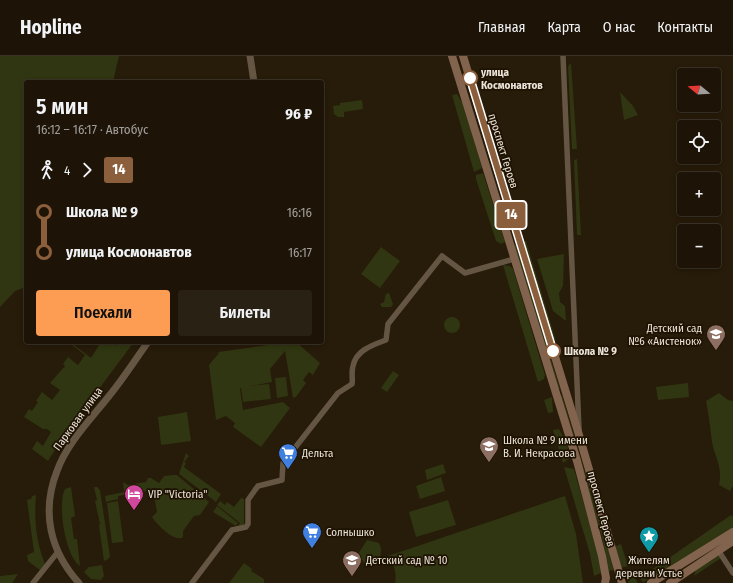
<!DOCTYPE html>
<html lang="ru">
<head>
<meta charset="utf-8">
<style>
	:root { --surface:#1d1407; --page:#2a2115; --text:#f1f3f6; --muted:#a09e9b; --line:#3b3328; --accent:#fc9d53 }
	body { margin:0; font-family:"Fira Sans Condensed",sans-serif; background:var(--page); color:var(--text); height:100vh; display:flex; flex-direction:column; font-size:15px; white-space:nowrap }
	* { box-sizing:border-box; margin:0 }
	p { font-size:13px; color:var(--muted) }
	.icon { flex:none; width:22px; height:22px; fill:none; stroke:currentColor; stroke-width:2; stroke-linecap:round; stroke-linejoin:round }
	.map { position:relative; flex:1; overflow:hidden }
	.drawer { position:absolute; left:24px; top:24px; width:300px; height:264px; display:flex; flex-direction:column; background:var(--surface); border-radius:4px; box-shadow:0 2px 6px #0003,0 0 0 1px var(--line) }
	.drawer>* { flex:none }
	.badge { padding:0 8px; border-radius:3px; font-size:14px; line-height:26px }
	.needle { width:26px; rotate:288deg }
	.tools { position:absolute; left:677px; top:12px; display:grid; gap:8px }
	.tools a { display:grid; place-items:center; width:44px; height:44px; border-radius:4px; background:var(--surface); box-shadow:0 2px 6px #0003,0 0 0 1px var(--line); font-size:20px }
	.map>.badge { position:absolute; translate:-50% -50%; box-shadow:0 0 0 2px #fff }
	.legs { display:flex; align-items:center; gap:6px; height:44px; padding:0 12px; font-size:13px }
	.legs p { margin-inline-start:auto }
	.summary { display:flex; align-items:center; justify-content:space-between; height:68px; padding:0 12px }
	h1 { font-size:22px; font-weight:600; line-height:30px }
	.action { display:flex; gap:8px; margin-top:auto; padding:8px 12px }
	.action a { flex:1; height:46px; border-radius:4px; background:var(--accent); color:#111; font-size:16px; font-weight:600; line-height:46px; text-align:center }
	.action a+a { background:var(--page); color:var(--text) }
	ul { padding:0 12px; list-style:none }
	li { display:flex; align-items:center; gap:14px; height:40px; font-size:15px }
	li i { display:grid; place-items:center; width:6px; height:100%; margin:0 5px; background:currentColor }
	li i::after { content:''; width:10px; height:10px; margin:-5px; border:3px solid; border-radius:50%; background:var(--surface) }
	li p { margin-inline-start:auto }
	li:first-child i { background:linear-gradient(#0000 50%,currentColor 0) }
	li:last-child i { background:linear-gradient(currentColor 50%,#0000 0) }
	header { display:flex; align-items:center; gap:24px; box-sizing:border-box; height:56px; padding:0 20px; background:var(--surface); border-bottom:1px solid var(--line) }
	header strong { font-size:19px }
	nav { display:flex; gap:22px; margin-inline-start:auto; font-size:14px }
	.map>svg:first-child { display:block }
	.green { fill:#303611 }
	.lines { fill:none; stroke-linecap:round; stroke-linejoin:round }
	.minor { stroke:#645642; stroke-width:5.5 }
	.tertiary { stroke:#645642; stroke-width:7 }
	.secondary { stroke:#82634d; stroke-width:8 }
	.line-1-casing { stroke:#fff; stroke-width:9 }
	.line-1 { stroke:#8b5e3c; stroke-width:6 }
	.stop-1-dot { fill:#fff; stroke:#8b5e3c; stroke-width:2 }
	.labels { text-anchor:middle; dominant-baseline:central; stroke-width:3.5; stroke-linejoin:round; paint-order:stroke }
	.stop-label { font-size:11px; font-weight:bold; fill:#ece4d8; stroke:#1e1202; text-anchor:start }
	.street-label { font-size:11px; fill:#ece4d8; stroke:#1e1202 }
	.poi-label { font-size:11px; fill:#ece4d8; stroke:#1e1202; text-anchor:start }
</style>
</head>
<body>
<header>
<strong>Hopline</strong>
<nav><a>Главная</a><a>Карта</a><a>О нас</a><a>Контакты</a></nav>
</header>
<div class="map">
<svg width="733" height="527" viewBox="0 0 733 527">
	<rect width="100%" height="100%" fill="#271b09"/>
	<path class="green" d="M0,0H119L113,26H26V231L15,235L0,251Z
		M571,7L577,93H572L568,10Z
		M620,36L633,50L638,59L624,64Z
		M457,38L463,48L482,112L474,116L452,39Z
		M362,44L363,53L344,56V61H338L334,58L333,50L340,49V47Z
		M577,103L581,179H577L574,104Z
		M483,117L505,186L501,188L496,185L476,123V119Z
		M526,185L556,285L551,279L523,186Z
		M516,188L560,333L557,334L514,189Z
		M381,191L400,205L380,232L361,218Z
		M564,198L563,230L559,237L560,246L565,250L566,265L553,255L537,203Z
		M503,209L510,210L513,213L545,319L544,323L538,326Z
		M389,237L393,248L391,251H382L380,248L384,246L386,238Z
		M444 269a8 8 0 1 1 16 0a8 8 0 1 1-16 0Z
		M68,286H74V289L91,302L101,286H111L117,290L119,286H134L63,381L48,405L32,393L37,385L43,390L51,376L47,373H43L24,361L29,353L32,355L38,346L36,345L42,336L52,344L60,334L50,327L65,310L63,308L68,301L78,309L85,299Z
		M290,286H296L320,307L313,319L309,316L303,324L306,327L296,341L293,342L285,295L270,313L272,326L240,332L243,354L283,346L290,352L261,391L233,371L235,367L226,360L216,364L209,309L219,297L218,296Z
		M393,315L399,319L387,336L381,332Z
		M286,321L288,340L277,342L275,322Z
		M688,327L689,341L658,344L656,331Z
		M269,328L271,343L243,346L241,331Z
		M719,337L728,344L733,345V430L730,435L719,429C723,411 715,402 712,386C710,372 709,359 706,345Z
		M562,339L614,514L609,515L602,481L559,340Z
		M552,341L553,356L548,357L544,344Z
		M187,356L191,385L161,389L158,361Z
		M559,373C564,382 569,391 570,402L563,407L553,374Z
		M186,397L189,400L184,406L186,407L184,411L221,438L216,446L179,418Z
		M443,408L446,417L427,424L425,414Z
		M564,411L574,413L599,501L601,517L594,520L590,498Z
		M173,419H177L209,446L200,459L194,460L183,475V481C175,487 156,468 152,461L157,456L153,434L118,440V443L106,446L105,440L124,436L123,426L128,429L146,426L148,422H151L159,427L164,420Z
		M441,421L445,435L420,443L416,430Z
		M71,431L75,460L71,462L74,483H77L80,510C65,500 57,448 65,433Z
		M94,431H97L100,434L110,500L108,503L104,505L99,469L100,468L95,445L97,444Z
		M36,439C34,465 36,485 45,508L40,514L28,505L27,499L34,496L27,444L31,443L32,440Z
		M565,440L576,478L583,527H395C397,519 394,506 388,500Z
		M241,442L244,443V468L243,470L236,473L240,467L217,449L220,445L225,449L227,446L234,451Z
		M448,444L456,469L416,481L409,456Z
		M118,445L123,483V486L112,487L107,447Z
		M217,450L238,467L236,470L213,456Z
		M731,459L733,461V472L691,500L643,526L640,522Z
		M367,484L379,487L381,492L380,507L374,506L366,510L358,498Z
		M621,488L628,510L620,512L615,494L616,490Z
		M718,499L721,502L694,520L696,513Z
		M244,507L252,513L251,515L264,523V527H229Z
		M102,509L104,520L101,524L91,523L84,516L89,511Z
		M630,515L638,527H629L622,517Z
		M18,518L12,527H0V520Z"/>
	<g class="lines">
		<path class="minor" d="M563,0L579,373
			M718,494L733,517
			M33,527L57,497
			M192,527L232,474L246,471L248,468V444L255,434L258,430L282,424L283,407L338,337L352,328C353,322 351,316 353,310C356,294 373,289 386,284L388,268L442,200L465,217L514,203"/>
		<path class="tertiary" d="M250,0L254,26
			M79,527C50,495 41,456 57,415C67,387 91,363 109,340C123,323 135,304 148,286"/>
		<path class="secondary" d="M452,0L577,405L602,500L606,522L605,527
			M463,0L579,379L622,527
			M651,527L733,476
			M670,527L733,485"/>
	</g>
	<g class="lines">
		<g class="line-1-casing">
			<path id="line-1" d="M470,22L553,295"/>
		</g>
		<use href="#line-1" class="line-1"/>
	</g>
	<defs>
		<g id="school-pin" transform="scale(1)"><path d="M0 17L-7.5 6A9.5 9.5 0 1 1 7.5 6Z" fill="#8d6e63" stroke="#1e1202"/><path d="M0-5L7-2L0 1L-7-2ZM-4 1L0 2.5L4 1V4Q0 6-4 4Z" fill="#fff"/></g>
		<g id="supermarket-pin" transform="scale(1)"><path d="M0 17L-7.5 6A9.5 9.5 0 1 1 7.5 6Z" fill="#3f7fe0" stroke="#1e1202"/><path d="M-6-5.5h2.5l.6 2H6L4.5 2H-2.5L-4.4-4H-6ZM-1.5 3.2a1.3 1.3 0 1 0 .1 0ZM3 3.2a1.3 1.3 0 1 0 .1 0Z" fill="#fff"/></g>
		<g id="hotel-pin" transform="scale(1)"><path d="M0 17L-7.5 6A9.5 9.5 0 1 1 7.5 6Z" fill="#d1479c" stroke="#1e1202"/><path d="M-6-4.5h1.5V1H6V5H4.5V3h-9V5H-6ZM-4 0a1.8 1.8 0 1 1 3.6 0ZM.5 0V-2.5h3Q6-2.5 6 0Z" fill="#fff"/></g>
		<g id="sight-pin" transform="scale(1)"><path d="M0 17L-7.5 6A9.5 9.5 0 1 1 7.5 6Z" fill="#0f9aa8" stroke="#1e1202"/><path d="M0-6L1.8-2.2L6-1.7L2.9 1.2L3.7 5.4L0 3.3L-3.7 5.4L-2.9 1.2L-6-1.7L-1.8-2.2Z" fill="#fff"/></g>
	</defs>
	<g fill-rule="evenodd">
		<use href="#school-pin" x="716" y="278"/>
		<use href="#school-pin" x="489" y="390"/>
		<use href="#supermarket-pin" x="288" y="397"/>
		<use href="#hotel-pin" x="134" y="438"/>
		<use href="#supermarket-pin" x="312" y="476"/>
		<use href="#sight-pin" x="649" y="480"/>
		<use href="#school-pin" x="352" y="504"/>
	</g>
	<g class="stop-1-dot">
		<circle cx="470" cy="22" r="7"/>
		<circle cx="553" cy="295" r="7"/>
	</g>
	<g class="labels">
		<g class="stop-label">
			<text x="481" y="16">улица<tspan x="481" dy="13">Космонавтов</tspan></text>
			<text x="564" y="295">Школа № 9</text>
		</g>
		<g class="street-label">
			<text transform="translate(503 95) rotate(73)">проспект Героев</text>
			<text transform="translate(78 363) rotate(-54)">Парковая улица</text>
			<text transform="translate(601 453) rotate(75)">проспект Героев</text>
		</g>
		<g class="poi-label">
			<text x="702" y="272" text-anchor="end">Детский сад<tspan x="702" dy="13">№6 «Аистенок»</tspan></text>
			<text x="503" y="384">Школа № 9 имени<tspan x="503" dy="13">В. И. Некрасова</tspan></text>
			<text x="302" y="397">Дельта</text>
			<text x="148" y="438">VIP "Victoria"</text>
			<text x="326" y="476">Солнышко</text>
			<text x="366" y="504">Детский сад № 10</text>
			<text x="649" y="504" text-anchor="middle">Жителям<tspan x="649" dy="13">деревни Устье</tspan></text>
		</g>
	</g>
</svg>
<div class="tools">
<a><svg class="needle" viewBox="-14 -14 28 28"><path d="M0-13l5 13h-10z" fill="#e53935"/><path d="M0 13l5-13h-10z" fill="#a09e9b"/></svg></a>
<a><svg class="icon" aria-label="locate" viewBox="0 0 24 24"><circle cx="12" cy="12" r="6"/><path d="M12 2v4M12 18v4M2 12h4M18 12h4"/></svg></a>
<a>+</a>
<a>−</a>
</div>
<b class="badge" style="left:511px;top:159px;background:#8b5e3c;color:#fff">14</b>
<section class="drawer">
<div class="summary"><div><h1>5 мин</h1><p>16:12 – 16:17 · Автобус</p></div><b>96 ₽</b></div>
<div class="legs"><svg class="icon" aria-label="walk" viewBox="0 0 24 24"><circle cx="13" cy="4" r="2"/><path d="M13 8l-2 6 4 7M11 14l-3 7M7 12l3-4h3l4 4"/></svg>4<svg class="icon" aria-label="forward" viewBox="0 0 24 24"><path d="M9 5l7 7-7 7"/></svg><b class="badge" style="background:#8b5e3c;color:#fff">14</b></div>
<ul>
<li><i style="color:#8b5e3c"></i><b>Школа № 9</b><p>16:16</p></li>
<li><i style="color:#8b5e3c"></i><b>улица Космонавтов</b><p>16:17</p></li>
</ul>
<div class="action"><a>Поехали</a><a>Билеты</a></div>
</section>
</div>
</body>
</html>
